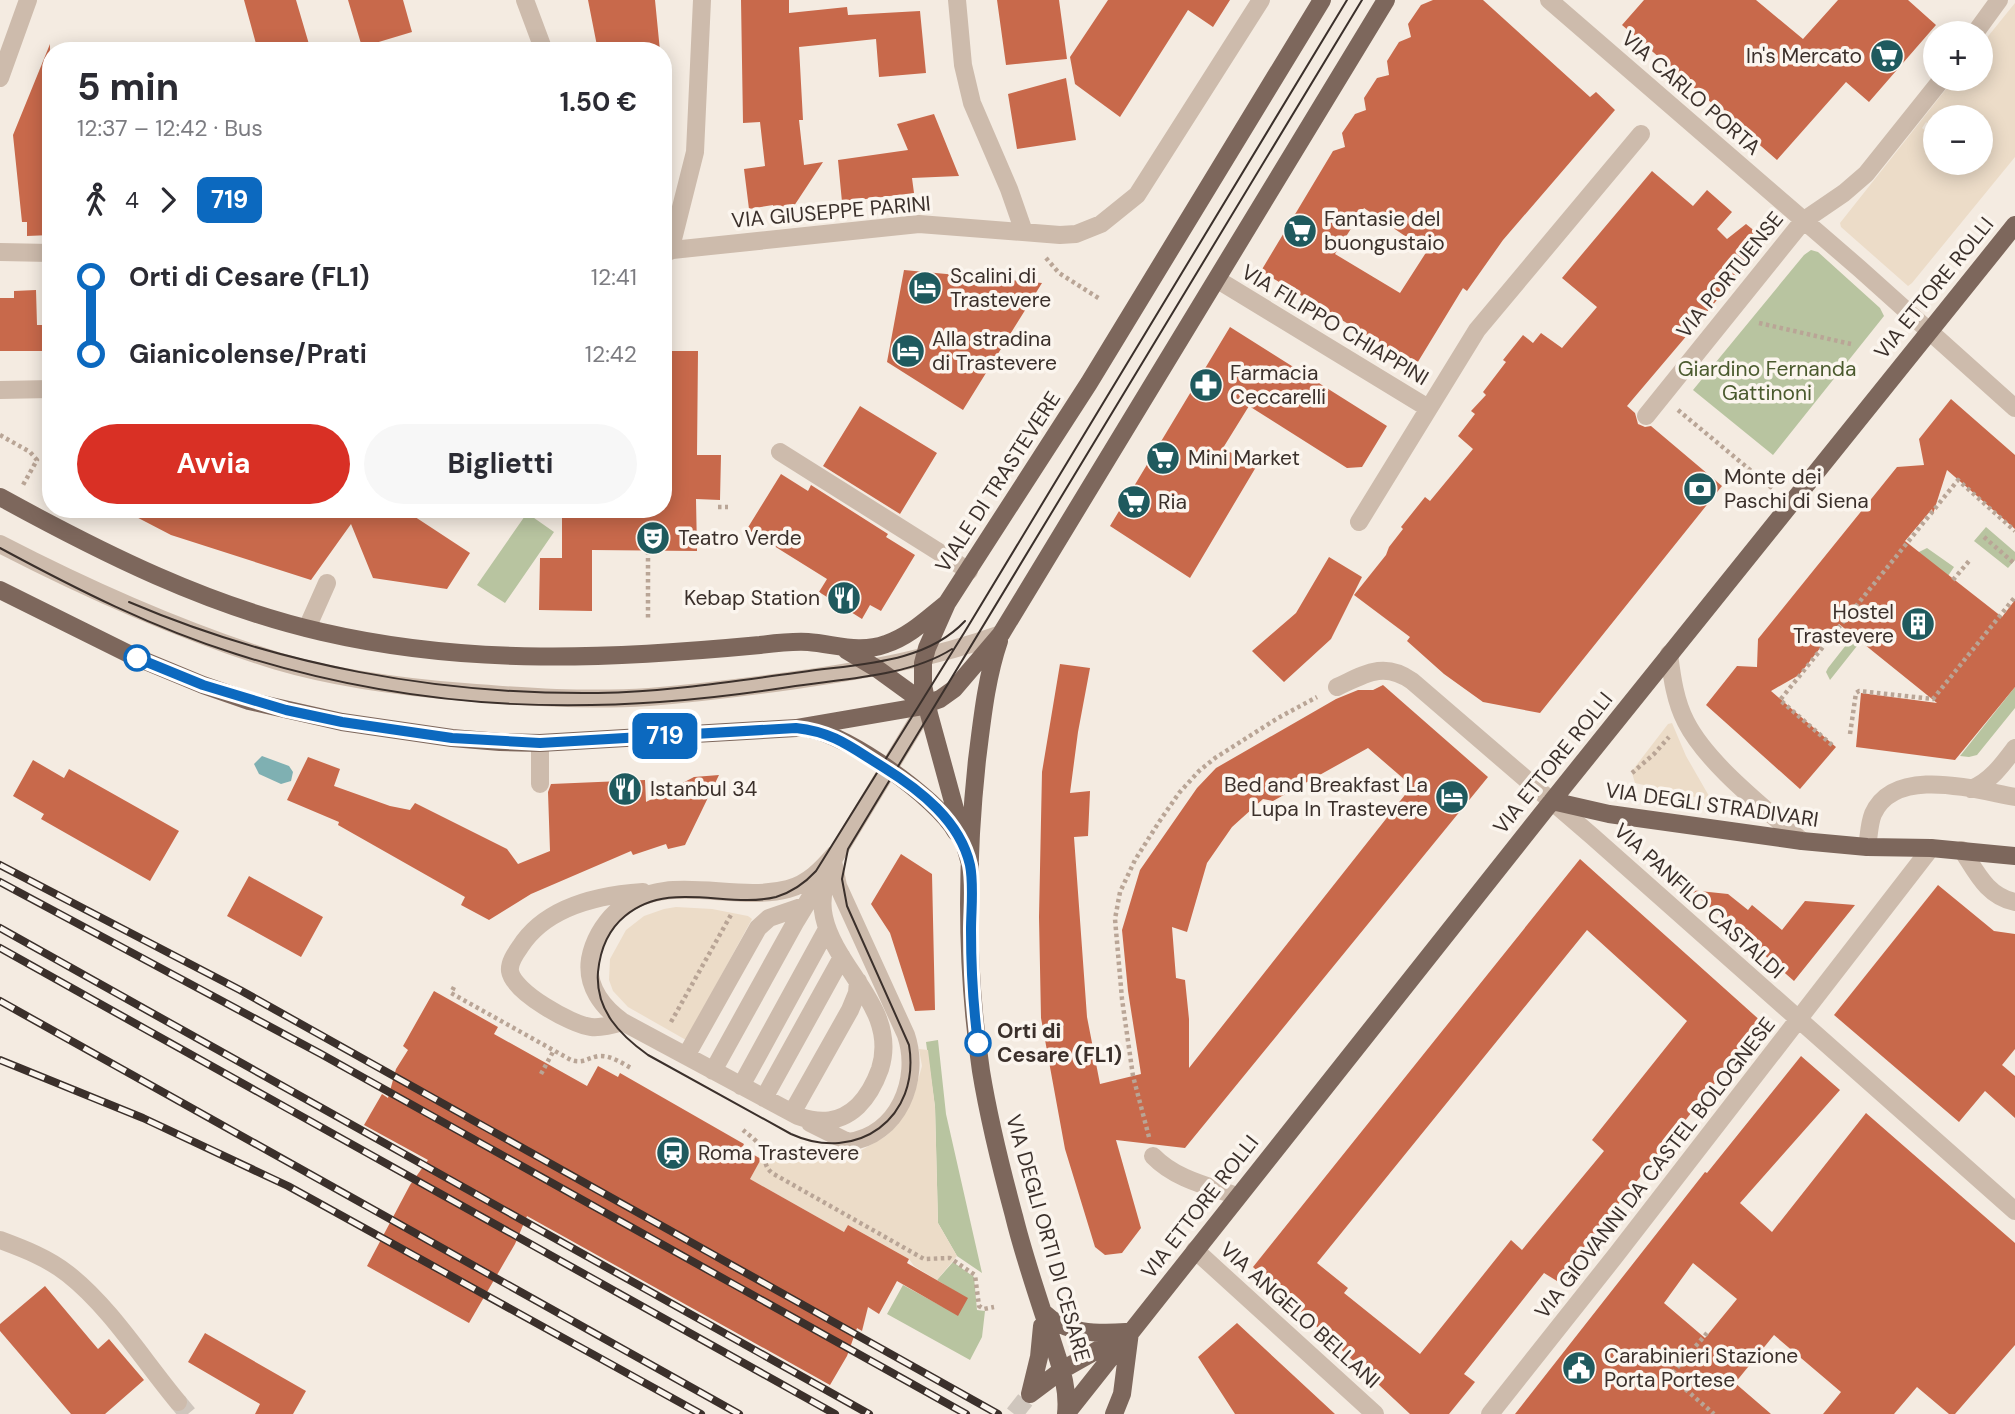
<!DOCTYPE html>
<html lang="it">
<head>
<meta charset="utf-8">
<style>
	:root { --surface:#fff; --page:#f7f7f7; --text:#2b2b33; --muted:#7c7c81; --accent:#d93025 }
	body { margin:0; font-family:"DM Sans",sans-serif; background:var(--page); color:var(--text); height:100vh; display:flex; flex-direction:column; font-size:26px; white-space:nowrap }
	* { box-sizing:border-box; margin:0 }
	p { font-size:23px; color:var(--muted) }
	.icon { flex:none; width:38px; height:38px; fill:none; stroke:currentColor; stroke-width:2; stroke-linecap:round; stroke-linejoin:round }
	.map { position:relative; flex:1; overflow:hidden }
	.sheet { position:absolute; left:42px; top:42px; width:630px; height:476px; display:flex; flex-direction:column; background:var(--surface); border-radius:28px; box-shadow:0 4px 18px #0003 }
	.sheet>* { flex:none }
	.badge { padding:0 14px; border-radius:10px; font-size:24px; line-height:46px }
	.buttons { position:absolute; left:1923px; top:21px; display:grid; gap:14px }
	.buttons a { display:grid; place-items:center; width:70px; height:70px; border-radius:50%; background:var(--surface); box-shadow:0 4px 18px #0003; font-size:35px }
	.map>.badge { position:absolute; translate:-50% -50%; box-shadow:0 0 0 4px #fff }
	.legs { display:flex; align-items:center; gap:10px; height:77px; padding:0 35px; font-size:23px }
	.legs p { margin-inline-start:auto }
	.overview { display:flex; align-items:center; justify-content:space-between; height:119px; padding:0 35px }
	h1 { font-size:38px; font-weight:700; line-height:52px }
	.button { display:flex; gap:14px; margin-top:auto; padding:14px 35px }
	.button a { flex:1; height:80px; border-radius:42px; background:var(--accent); color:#fff; font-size:28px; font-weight:700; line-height:80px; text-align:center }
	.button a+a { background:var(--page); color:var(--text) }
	ul { padding:0 35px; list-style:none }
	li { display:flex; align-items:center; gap:24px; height:77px; font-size:26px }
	li i { display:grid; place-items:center; width:10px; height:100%; margin:0 9px; background:currentColor }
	li i::after { content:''; width:18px; height:18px; margin:-9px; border:5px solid; border-radius:50%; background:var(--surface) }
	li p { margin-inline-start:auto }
	li:first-child i { background:linear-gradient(#0000 50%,currentColor 0) }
	li:last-child i { background:linear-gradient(currentColor 50%,#0000 0) }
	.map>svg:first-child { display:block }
	.green { fill:#b8c4a0 }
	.plaza { fill:#ecdcc8; fill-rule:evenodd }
	.water { fill:#7fb0b2 }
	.building { fill:#c8694b; fill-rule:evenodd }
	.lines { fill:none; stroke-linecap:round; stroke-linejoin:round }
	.minor-tunnel { stroke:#cfc6bd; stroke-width:18; stroke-dasharray:18 9; stroke-linecap:butt }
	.major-tunnel { stroke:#cfc6bd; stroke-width:18; stroke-dasharray:18 9; stroke-linecap:butt }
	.path { stroke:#b9a596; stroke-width:4.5; stroke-dasharray:3.5 3.5; stroke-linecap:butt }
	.minor { stroke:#cdbbac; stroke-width:18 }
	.major { stroke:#7d675c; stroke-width:18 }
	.tram { stroke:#3b302b; stroke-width:2 }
	.rail-casing { stroke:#3b302b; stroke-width:8 }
	.rail { stroke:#fbf5ee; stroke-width:5; stroke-dasharray:16; stroke-linecap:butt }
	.line-1-casing { stroke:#fff; stroke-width:16 }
	.line-1 { stroke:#0c69bf; stroke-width:10 }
	.stop-1-dot { fill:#fff; stroke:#0c69bf; stroke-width:3.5 }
	.labels { text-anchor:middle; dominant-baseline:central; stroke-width:7; stroke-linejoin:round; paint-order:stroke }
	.poi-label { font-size:21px; fill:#3b302b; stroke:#fbf5ee; text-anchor:start }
	.street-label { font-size:21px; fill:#3b302b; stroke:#fbf5ee }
	.park-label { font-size:21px; fill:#4a5a2e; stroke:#fbf5ee }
	.stop-label { font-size:21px; font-weight:bold; fill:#3b302b; stroke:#fbf5ee; text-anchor:start }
</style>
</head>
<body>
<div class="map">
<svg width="2015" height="1414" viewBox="0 0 2015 1414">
	<rect width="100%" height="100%" fill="#f4ebe1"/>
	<path class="green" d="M1811,250L1818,252L1880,308L1884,316L1773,455L1693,390L1804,255Z
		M527,513L554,532L505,603L477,585Z
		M1986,527L2015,552V560L2008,568L1974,541Z
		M1927,548L1954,567L1948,576L1922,564L1830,680L1826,672L1828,668L1919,552Z
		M2015,687V708L1977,755L1969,757L1960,756Z
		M938,1040L946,1114L982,1273L957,1256L938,1223L935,1107L926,1042Z
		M953,1262L974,1277L977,1310L985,1311L982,1337L970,1360L887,1314L903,1285L943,1307L953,1290L937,1280Z"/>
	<path class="plaza" d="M2015,3V157L1912,283L1908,286L1841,227L1840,223L1954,79H1981V71L1985,73L1990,67L1981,60V45ZM1936,117H1981V163H1936L1935,134L1933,137L1922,128L1926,122L1935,129Z
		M1672,723L1686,756L1709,796L1708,800L1635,783L1632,773L1635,767L1668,724Z
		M676,907L712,909L748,916L752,919L686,1040L628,1007L613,991L609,980L610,959L626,930L644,916L664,909Z
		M919,1049L928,1050L935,1107L938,1223L957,1256L937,1280L914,1266L909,1259L848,1225L844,1232L750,1179L768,1145L789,1153L824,1159L853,1155L886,1136L897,1125L913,1098L922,1066Z"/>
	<path class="water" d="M262,756L289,766L293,772L291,781L281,784L259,774L254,764Z"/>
	<path class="building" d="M244,0H296L311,51H258Z
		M348,0H403L412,32L362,47Z
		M588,0H655L660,51H598Z
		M741,0H789V13L847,7L848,15L920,11L926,73L879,77L876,39L799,47L803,120H799L804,165L823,162L792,209L775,212L773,205L749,209L744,169L765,166L760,122L743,123Z
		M997,0H1059L1067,59L1006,65Z
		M1108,0H1230L1213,27L1188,10L1120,117L1075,84L1070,57Z
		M1433,0H1483L1590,97L1596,92L1615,110L1503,240L1467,291L1463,288L1416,365L1261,271L1333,151L1345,147L1342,133L1355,114L1366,110L1364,98L1377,78L1389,75L1387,61L1399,42L1411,37L1408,24L1421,5ZM1364,208L1427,251L1400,293L1335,254Z
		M1644,0H1756L1803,39L1838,0H1908L1936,25L1869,102L1846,82L1777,160L1622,25Z
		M50,44L51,235L27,236V222H22L13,135Z
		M1066,78L1076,140L1017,149L1008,94Z
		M934,114L959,176L912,178L914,193L842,202L838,160L908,150L897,124Z
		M1652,171L1693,206L1707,190L1732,212L1717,229L1727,239L1746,224L1767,241L1627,406L1635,413L1638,424L1645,427L1651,426L1722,486L1540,713L1483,702L1444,674L1407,641L1410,637L1354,595L1386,555L1389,547L1403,529L1401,527L1425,497L1430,501L1473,449L1458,436L1475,414L1471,411L1486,395L1483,392L1506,362L1503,360L1523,335L1533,343L1541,333L1562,348L1597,307L1562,278Z
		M904,270L1042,283L963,410L887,362Z
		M36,290L37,325H46V351H0V298H14V291Z
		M1230,327L1387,426L1362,467L1347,468L1249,406L1223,448L1256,467L1190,578L1110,526Z
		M663,351H698L697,455H721L720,500L696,499L697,551L592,550V611L539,610L540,558H562V509H663Z
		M1951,399L2015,455V529L1947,470L1933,514L1932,509L1905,541L2002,617L2015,600V687L1955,760L1856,747L1861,693L1937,703L1839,624L1799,675L1771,691L1836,747L1800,789L1706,705L1737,666L1757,667L1758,639L1897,467L1924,465L1919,439Z
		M860,406L937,453L900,514L823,466Z
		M781,474L808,491L811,485L888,534L886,537L915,555L881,611L870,605L862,619L819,592L827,579L747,529Z
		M121,509H403L470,553L447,589L373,578L351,524L311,580L171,535Z
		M1329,557L1362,577L1331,639L1284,682L1252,651L1296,613Z
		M1060,664L1090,668L1078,732L1070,793L1090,791L1088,836L1074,837L1087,1017L1100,1084L1141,1074L1128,991L1122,930L1140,870L1197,788L1216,768L1336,699L1358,690H1373L1383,685L1488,777L1185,1148L1116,1140L1141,1228L1122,1253L1105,1255L1095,1247L1065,1149L1041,1018L1039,917L1042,772ZM1368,748L1412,786L1189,1068V1019L1185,980L1176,978L1172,927L1187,932L1207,863L1232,827L1263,799L1273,801Z
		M308,757L340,769L334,786L390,806L410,810L415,803L507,849L518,864L550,851L548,792L551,784L645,780L646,802L694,777L719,775L685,845L668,849L666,844L633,855L631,851L531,894L489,920L461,905L465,897L338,825L339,822L287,800Z
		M33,760L64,778L69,769L179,831L150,881L41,819L44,814L13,796Z
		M901,854L932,874L935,1010L915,1011L890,933L871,904Z
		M1580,859L1763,1023L1557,1281L1544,1273L1464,1374L1475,1382L1449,1414H1410L1253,1267ZM1587,930L1687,1021L1592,1140L1604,1151L1522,1250L1511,1240L1420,1354L1344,1293L1348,1288L1317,1263Z
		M249,876L323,917L301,957L227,916Z
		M1938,885L1994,931L2015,934V1049L2002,1065L2015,1076V1118L1985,1091L1959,1122L1834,1015Z
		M1690,890L1728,894L1748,910L1752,905L1782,930L1805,901L1855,905L1794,981Z
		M434,991L498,1027L494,1034L587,1086L598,1066L618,1077L620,1073L744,1144L742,1148L761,1159L750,1179L844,1232L848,1225L909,1259L907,1263L968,1298L958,1316L897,1281L879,1314L868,1307L862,1331L857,1328L847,1356L830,1385L527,1216L515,1244L469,1323L367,1266L410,1185L428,1160L364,1125L382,1094L388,1098L396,1069L408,1050L403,1046Z
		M1801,1056L1840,1090L1740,1203L1772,1232L1866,1113L2015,1243V1345L1955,1414H1949L1917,1387L1894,1414H1823L1841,1392L1774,1335L1735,1383L1771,1414H1515L1705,1172L1707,1173ZM1693,1263L1737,1299L1705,1338L1664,1303Z
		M45,1286L98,1349L109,1339L144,1380L105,1414H71L0,1331V1324Z
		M1237,1323L1335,1414H1235L1198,1357Z
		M205,1333L306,1391L293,1414H255L260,1404L188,1362Z"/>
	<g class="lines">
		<path class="minor-tunnel" d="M178,1402L188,1414"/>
		<path class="major-tunnel" d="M1014,1414L1030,1394"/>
		<path class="path" d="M1046,258L1059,273L1100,299
			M1759,323L1851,344
			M1678,410L1773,489
			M0,435L30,452L37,460L23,485
			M718,507H728
			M1984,537L2015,564
			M648,551V619
			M1953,580L1969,561
			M1850,734L1856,693L1859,691L1933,699L2015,597
			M1832,745L1780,700L1958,480L2015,531
			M1632,773L1654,754L1669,737
			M454,987L451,993L571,1060C583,1064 587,1058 599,1056C610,1055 622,1063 631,1068
			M671,1022L732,913
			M541,1074L554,1050
			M743,1130C750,1136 761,1143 763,1152C766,1161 764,1166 772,1173L924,1259L950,1258L975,1275L979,1306L984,1309L994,1307
			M1149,1137L1133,1076L1122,999L1115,919L1120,892L1135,860L1159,822L1179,793L1199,771L1215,758L1278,718L1317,697
			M1707,1333L1670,1376L1714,1414"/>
		<path class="minor" d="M525,0L544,51
			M957,0L963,65L972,103L1009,189L1024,232
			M1549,0L1860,269L2015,408
			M1975,33L1999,0
			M0,78L28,0
			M663,251L919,224L1060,235L1076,234L1101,224L1137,195L1261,0
			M670,251L695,152L702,0
			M0,252L51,253
			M1218,280L1428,408
			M0,390L51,389
			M1646,416L1803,221L1844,193L1866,174L1942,79
			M780,452L969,571
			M1359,522L1477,330L1641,134
			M0,544C89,590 181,631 277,661C338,679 401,687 464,692C525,697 587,701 649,697C698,693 747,687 796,680C866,670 934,658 1001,634
			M307,628L327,583
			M1669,654C1672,677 1675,701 1686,722C1708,765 1766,809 1802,841
			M1337,687C1365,674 1384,661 1412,681L1592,836L2015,1211
			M540,784V743
			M1971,789C1990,782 2003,764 2015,748
			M1867,847C1869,836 1869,824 1873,814C1895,765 1975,790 2015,797
			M1962,850C1977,873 1987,896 2015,902
			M835,854C827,874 819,896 824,917C836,971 899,1009 880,1069C875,1083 868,1096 858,1106C840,1123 820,1124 798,1116L623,1022C602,1007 586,986 590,959C593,942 603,924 616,912C666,869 730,904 788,889C808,884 822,869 835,854Z
			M623,1022C613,1025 602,1028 591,1027C572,1025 513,992 510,971C509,963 515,954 520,947C546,906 598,895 643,892
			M686,1056L758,928L769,918L804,906
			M713,1071L796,921L927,705
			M741,1086L827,929
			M764,1098L842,957
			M792,1113L850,1010L857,993L858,981
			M810,1123L848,1142C898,1136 921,1079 906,1035L838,886L833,861
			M1153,1156C1175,1179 1208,1186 1237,1196
			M0,1240C24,1249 48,1258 68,1274C110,1307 143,1360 178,1402
			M1195,1250L1375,1414
			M1490,1414L1616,1255L1931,848"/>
		<path class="major" d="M0,497C102,553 208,606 322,632C469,666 612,659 760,645C776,643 792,641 808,642C835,644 859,654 886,644C910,636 928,618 947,603
			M0,590L133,656L203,685L249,701L342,722L452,738L500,742L540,743L796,728L918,707L940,699L954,689L1001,634L1386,0
			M999,641C986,679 982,721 977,760C966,862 966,970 981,1071C989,1120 1001,1168 1014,1216C1024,1257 1038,1297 1051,1337C1059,1363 1069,1386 1066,1414
			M846,650L876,668L927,705
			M810,729C848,735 937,798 956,832
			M1552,801L1609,814L1802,841L1867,847L1931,848L2015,856
			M970,864L929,714L923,685V663L927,648L947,603L1089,383L1322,0
			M1043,1312C1065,1334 1097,1334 1126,1332
			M1030,1394L1062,1370L1124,1335
			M1030,1394L1039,1357L1042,1326
			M1066,1414L1552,801L2015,225
			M1114,1414L1122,1394L1130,1332"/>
		<path class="tram" d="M1347,0L964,633L816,871C805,883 792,892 776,897C727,909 669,879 625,916C608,930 600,951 598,972C595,1010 620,1035 648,1055L791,1134C857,1164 921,1118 909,1045L847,906L842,879L848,849L1362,0
			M0,548C76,589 153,628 236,654C421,713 598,717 789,687C840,679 908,677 952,649
			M129,602C277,665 437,695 598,693C666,692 735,681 802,672C857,664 925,664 965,621"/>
		<g class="rail-casing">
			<path id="rail" d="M0,865L240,990L998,1414
				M0,882L321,1054L966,1414
				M0,928L869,1414
				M0,948L835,1414
				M0,1001L739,1414
				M0,1060L143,1118L288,1186L701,1414"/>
		</g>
		<use href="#rail" class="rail"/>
	</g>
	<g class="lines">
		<g class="line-1-casing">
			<path id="line-1" d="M137,658L203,685L286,710L342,722L452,738L540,743L796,728C834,732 852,748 883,767C920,790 960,821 970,865C974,885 971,910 971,930C971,968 973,1005 978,1043"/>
		</g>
		<use href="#line-1" class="line-1"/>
	</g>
	<defs>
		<g id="supermarket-disc" transform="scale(1.75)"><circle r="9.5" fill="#1f5a5e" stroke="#fbf5ee"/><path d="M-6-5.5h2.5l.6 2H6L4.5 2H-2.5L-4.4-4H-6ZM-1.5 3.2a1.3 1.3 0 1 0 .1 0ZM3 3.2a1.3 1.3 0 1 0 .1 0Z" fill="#fff"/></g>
		<g id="hotel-disc" transform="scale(1.75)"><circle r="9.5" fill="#1f5a5e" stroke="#fbf5ee"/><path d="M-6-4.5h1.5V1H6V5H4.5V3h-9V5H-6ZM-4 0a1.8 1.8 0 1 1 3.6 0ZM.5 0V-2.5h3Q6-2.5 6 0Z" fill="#fff"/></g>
		<g id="pharmacy-disc" transform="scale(1.75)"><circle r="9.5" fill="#1f5a5e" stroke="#fbf5ee"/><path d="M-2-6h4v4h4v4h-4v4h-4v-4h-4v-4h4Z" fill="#fff"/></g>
		<g id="bank-disc" transform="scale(1.75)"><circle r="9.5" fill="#1f5a5e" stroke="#fbf5ee"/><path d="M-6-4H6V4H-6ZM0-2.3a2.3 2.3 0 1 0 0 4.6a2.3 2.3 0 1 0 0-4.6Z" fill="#fff"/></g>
		<g id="theatre-disc" transform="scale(1.75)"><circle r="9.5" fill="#1f5a5e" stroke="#fbf5ee"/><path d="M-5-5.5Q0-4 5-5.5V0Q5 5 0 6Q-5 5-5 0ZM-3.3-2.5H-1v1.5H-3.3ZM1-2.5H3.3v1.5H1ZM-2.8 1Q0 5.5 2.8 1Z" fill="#fff"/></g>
		<g id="restaurant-disc" transform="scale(1.75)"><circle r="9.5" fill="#1f5a5e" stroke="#fbf5ee"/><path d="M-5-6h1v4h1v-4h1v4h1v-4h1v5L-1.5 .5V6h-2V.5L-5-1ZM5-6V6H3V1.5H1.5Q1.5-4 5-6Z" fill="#fff"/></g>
		<g id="building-disc" transform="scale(1.75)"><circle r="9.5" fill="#1f5a5e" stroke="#fbf5ee"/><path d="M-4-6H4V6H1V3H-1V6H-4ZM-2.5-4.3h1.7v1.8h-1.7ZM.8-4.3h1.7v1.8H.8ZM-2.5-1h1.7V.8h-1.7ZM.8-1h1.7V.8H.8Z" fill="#fff"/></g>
		<g id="station-disc" transform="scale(1.75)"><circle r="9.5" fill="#1f5a5e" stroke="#fbf5ee"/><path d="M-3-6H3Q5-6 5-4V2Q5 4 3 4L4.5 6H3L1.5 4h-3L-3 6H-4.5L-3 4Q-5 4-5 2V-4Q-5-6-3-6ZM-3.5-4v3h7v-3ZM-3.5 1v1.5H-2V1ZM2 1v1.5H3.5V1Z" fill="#fff"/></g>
		<g id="civic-disc" transform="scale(1.75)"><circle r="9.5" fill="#1f5a5e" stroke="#fbf5ee"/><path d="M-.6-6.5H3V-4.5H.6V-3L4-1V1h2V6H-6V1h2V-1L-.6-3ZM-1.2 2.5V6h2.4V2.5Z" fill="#fff"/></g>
	</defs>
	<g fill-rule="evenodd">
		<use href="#supermarket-disc" x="1887" y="56"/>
		<use href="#supermarket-disc" x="1300" y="231"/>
		<use href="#hotel-disc" x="925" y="288"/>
		<use href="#hotel-disc" x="908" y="351"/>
		<use href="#pharmacy-disc" x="1206" y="385"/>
		<use href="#supermarket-disc" x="1163" y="458"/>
		<use href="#bank-disc" x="1700" y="489"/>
		<use href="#supermarket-disc" x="1134" y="502"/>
		<use href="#theatre-disc" x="653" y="538"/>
		<use href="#restaurant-disc" x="844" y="598"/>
		<use href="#building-disc" x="1918" y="624"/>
		<use href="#restaurant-disc" x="625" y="789"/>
		<use href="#hotel-disc" x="1452" y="797"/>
		<use href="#station-disc" x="673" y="1153"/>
		<use href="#civic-disc" x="1579" y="1368"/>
	</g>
	<g class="stop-1-dot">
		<circle cx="137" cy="658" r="12"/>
		<circle cx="978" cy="1043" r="12"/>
	</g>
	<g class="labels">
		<g class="poi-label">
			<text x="1862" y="56" text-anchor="end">In's Mercato</text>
			<text x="1324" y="219">Fantasie del<tspan x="1324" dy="24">buongustaio</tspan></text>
			<text x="950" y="276">Scalini di<tspan x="950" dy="24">Trastevere</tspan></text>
			<text x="932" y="339">Alla stradina<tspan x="932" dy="24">di Trastevere</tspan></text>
			<text x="1230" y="373">Farmacia<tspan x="1230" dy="24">Ceccarelli</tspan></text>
			<text x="1188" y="458">Mini Market</text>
			<text x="1724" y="477">Monte dei<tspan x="1724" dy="24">Paschi di Siena</tspan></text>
			<text x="1158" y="502">Ria</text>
			<text x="678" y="538">Teatro Verde</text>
			<text x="820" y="598" text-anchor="end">Kebap Station</text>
			<text x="1894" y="612" text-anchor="end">Hostel<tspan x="1894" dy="24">Trastevere</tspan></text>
			<text x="1428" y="785" text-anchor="end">Bed and Breakfast La<tspan x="1428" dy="24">Lupa In Trastevere</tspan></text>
			<text x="650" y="789">Istanbul 34</text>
			<text x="698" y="1153">Roma Trastevere</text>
			<text x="1604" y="1356">Carabinieri Stazione<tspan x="1604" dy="24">Porta Portese</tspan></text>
		</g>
		<g class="street-label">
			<text transform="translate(1691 93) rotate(41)">VIA CARLO PORTA</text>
			<text transform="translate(831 212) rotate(-5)">VIA GIUSEPPE PARINI</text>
			<text transform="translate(1730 275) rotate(-51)">VIA PORTUENSE</text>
			<text transform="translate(1934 288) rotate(-51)">VIA ETTORE ROLLI</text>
			<text transform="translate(1335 325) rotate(31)">VIA FILIPPO CHIAPPINI</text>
			<text transform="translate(998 482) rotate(-57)">VIALE DI TRASTEVERE</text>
			<text transform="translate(1553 763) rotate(-51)">VIA ETTORE ROLLI</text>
			<text transform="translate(1712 805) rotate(8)">VIA DEGLI STRADIVARI</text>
			<text transform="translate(1699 901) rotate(42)">VIA PANFILO CASTALDI</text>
			<text transform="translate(1655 1168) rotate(-52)">VIA GIOVANNI DA CASTEL BOLOGNESE</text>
			<text transform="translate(1200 1207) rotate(-52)">VIA ETTORE ROLLI</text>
			<text transform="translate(1048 1238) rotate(74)">VIA DEGLI ORTI DI CESARE</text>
			<text transform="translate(1300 1315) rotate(42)">VIA ANGELO BELLANI</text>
		</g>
		<g class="park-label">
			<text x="1767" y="369">Giardino Fernanda<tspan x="1767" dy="24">Gattinoni</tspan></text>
		</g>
		<g class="stop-label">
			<text x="997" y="1031">Orti di<tspan x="997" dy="24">Cesare (FL1)</tspan></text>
		</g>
	</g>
</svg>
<div class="buttons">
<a>+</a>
<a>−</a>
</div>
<b class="badge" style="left:665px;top:736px;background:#0c69bf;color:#fff">719</b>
<section class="sheet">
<div class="overview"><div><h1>5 min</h1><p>12:37 – 12:42 · Bus</p></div><b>1.50 €</b></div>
<div class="legs"><svg class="icon" aria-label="walk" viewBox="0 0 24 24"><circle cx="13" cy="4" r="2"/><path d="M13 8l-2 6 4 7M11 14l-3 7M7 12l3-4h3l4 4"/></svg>4<svg class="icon" aria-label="forward" viewBox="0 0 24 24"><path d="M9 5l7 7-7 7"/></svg><b class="badge" style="background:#0c69bf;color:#fff">719</b></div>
<ul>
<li><i style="color:#0c69bf"></i><b>Orti di Cesare (FL1)</b><p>12:41</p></li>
<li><i style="color:#0c69bf"></i><b>Gianicolense/Prati</b><p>12:42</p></li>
</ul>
<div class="button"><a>Avvia</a><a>Biglietti</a></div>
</section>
</div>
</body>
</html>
